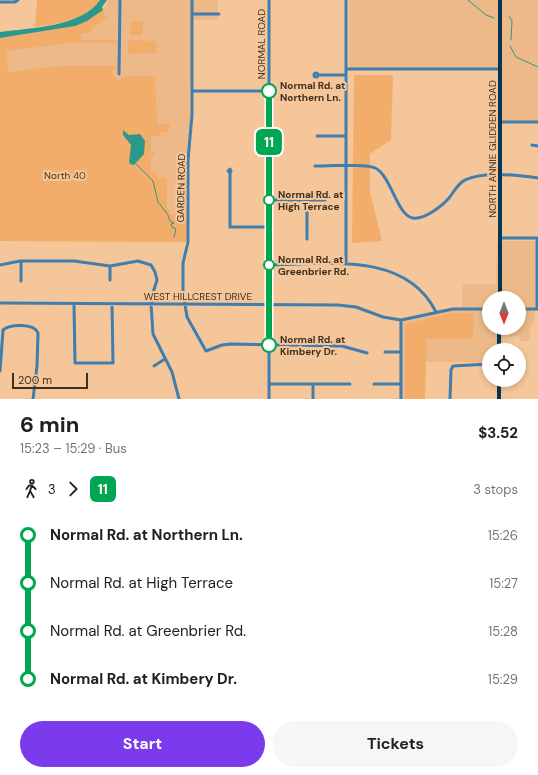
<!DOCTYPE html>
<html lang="en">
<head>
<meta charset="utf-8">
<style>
	:root { --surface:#fff; --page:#f6f6f6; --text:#202124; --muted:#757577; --accent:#7c3aed }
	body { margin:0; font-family:"DM Sans",sans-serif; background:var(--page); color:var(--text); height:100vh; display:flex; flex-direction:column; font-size:15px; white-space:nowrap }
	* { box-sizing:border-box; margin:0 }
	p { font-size:13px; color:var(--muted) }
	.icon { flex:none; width:22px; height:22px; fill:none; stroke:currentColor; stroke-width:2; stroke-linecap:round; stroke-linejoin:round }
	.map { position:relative; height:399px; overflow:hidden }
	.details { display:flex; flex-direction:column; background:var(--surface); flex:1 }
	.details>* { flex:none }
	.badge { padding:0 8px; border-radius:6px; font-size:14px; line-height:26px }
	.needle { width:26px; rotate:180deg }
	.controls { position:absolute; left:482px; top:291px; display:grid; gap:8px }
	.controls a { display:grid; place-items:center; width:44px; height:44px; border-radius:50%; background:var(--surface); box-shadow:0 2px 6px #0003; font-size:20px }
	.scale { position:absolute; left:12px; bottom:10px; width:76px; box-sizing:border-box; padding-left:4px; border:2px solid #412f1d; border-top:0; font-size:11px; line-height:14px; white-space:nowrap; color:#412f1d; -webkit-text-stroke:3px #f5c69a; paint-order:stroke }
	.map>.badge { position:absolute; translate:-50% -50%; box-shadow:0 0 0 2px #fff }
	.legs { display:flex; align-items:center; gap:6px; height:44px; padding:0 20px; font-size:13px }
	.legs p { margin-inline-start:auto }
	.head { display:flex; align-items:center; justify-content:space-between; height:68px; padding:0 20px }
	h1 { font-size:22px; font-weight:700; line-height:30px }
	.primary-button { display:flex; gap:8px; margin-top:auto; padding:8px 20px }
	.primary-button a { flex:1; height:46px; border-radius:24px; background:var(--accent); color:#fff; font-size:16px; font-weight:700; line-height:46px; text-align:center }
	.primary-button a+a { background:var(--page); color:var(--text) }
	ul { padding:0 20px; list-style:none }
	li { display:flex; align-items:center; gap:14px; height:48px; font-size:15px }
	li i { display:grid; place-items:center; width:6px; height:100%; margin:0 5px; background:currentColor }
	li i::after { content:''; width:10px; height:10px; margin:-5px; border:3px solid; border-radius:50%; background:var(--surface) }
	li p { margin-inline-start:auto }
	li:first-child i { background:linear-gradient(#0000 50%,currentColor 0) }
	li:last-child i { background:linear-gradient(currentColor 50%,#0000 0) }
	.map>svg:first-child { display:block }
	.built { fill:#edb988; fill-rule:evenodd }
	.green { fill:#f3ad6a }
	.water { fill:#2c988c }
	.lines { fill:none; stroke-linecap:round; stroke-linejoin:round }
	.stream { stroke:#2c988c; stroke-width:1 }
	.minor { stroke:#3f7eaf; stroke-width:3 }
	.major { stroke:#053656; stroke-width:4 }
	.line-1-casing { stroke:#fff; stroke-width:9 }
	.line-1 { stroke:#00a651; stroke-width:6 }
	.stop-1-dot { fill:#fff; stroke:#00a651; stroke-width:2 }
	.labels { text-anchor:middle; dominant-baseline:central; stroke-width:4; stroke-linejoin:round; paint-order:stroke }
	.street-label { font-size:10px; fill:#412f1d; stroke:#f5c69a }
	.stop-label { font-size:10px; font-weight:bold; fill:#412f1d; stroke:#f5c69a; text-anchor:start }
	.park-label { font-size:10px; fill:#542f02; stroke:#f5c69a }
</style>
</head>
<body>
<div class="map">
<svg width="538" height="399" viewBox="0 0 538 399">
	<rect width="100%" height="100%" fill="#f5c69a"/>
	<path class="built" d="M108,0H224H218V20H192L188,242L0,241V39L75,29L106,6Z
		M349,0H538V122H500V69L349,68Z
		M503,241H535V319L530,330V341H520L519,336L503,337V350H489V362H426L425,399H399V319L416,317L440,309L462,307L463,284H496L497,242ZM489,298H519V328H489Z"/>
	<path class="green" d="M37,0H100C86,22 58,23 35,27Z
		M103,10L108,20H104L92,29V33H81V40H116L117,43H68L7,51L8,72L59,66H117L112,73L117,80L122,79L126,76H155L157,124L160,126L162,124H170L168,132H161V136H151V152H154L155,155L151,157V172L156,173L159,178H167V209H169L170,214L188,212V242L0,241V38L75,26Z
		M131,21L143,22L142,35H130Z
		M128,40L156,41L157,53L128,54Z
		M354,75H393L391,140L370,154V192L382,241L352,243Z
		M453,313H474L473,339H426L425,399H405V324Z"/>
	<path class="water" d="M100,0H107L102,7L103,10L87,21L75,26L0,38V32C30,28 82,27 100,0Z
		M123,130L129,135L140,134L145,141L144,154L134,165L130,164L129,162L131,145L123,135Z"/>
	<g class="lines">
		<path class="stream" d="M468,0L486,15L494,18
			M509,16L512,21L511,40
			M510,46L516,57L538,67
			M136,164L153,181L158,202L168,215L170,221L174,223L171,224L172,227L176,229L174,237"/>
		<path class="minor" d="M192,0V115L188,160V242L183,263V292L187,317L206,351L222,345L231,344L342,346L367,353
			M0,2H15L18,0
			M192,14H219
			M346,69H500
			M314 75a2 2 0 1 1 4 0a2 2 0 1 1-4 0Z
			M119,74L120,0
			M318,75H346
			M193,91H269
			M500,122H538
			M317,136H345
			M532,145L538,146
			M315,166C328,166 365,163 375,168C391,175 397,216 413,218C424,220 442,206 449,198C454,192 458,183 465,180C484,171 518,175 538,178
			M230,169L231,171L230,173L228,171Z
			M230,173V227H269
			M269,200H325
			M307,200V239
			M500,238H538
			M537,238V309
			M346,264V0
			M0,265L20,261H74L110,266L138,261L151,265L155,272L157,280L152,296L151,304L153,334L172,372L179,399
			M269,265C326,264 406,251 436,312
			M110,266V280
			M21,281V261
			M0,303L338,305L356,307L383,317L401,320L453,309H489
			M74,304L75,363H113L112,304
			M519,309H537
			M385,352H401
			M154,366L165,359
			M0,371L3,330C10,324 34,323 38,333L37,366L33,399
			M269,384H350
			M374,384H401
			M269,399V0
			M313,399V384
			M401,399V320
			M450,399L451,370L453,366L489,364"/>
		<path class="major" d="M500,298V0
			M499,350V328
			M499,380V399"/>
	</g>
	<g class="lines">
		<g class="line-1-casing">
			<path id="line-1" d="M269,345V91"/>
		</g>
		<use href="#line-1" class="line-1"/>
	</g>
	<g class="stop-1-dot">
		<circle cx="269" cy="91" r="7"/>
		<circle cx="269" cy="200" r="5"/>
		<circle cx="269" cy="265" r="5"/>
		<circle cx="269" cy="345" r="7"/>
	</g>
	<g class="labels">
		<g class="street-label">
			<text transform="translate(261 44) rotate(-90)">NORMAL ROAD</text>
			<text transform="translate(492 149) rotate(-90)">NORTH ANNIE GLIDDEN ROAD</text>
			<text transform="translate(181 188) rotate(-89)">GARDEN ROAD</text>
			<text x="198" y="296">WEST HILLCREST DRIVE</text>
		</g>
		<g class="stop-label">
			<text x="280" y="85">Normal Rd. at<tspan x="280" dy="12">Northern Ln.</tspan></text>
			<text x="278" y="194">Normal Rd. at<tspan x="278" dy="12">High Terrace</tspan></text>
			<text x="278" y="259">Normal Rd. at<tspan x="278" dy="12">Greenbrier Rd.</tspan></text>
			<text x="280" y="339">Normal Rd. at<tspan x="280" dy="12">Kimbery Dr.</tspan></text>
		</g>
		<g class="park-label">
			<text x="65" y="175">North 40</text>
		</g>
	</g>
</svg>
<div class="controls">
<a><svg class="needle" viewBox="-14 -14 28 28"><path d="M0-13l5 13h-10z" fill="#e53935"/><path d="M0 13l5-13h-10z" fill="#757577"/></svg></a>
<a><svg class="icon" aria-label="locate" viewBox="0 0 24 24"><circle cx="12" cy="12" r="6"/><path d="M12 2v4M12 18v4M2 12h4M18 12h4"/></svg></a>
</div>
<div class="scale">200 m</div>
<b class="badge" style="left:269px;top:142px;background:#00a651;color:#fff">11</b>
</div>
<section class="details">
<div class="head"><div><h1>6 min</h1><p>15:23 – 15:29 · Bus</p></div><b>$3.52</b></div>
<div class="legs"><svg class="icon" aria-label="walk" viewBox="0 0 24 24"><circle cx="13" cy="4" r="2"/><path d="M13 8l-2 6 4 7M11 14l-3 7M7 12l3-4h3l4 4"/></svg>3<svg class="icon" aria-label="forward" viewBox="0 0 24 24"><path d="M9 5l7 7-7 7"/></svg><b class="badge" style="background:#00a651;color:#fff">11</b><p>3 stops</p></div>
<ul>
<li><i style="color:#00a651"></i><b>Normal Rd. at Northern Ln.</b><p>15:26</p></li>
<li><i style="color:#00a651"></i><span>Normal Rd. at High Terrace</span><p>15:27</p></li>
<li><i style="color:#00a651"></i><span>Normal Rd. at Greenbrier Rd.</span><p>15:28</p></li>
<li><i style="color:#00a651"></i><b>Normal Rd. at Kimbery Dr.</b><p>15:29</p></li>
</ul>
<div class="primary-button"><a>Start</a><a>Tickets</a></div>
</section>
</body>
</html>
